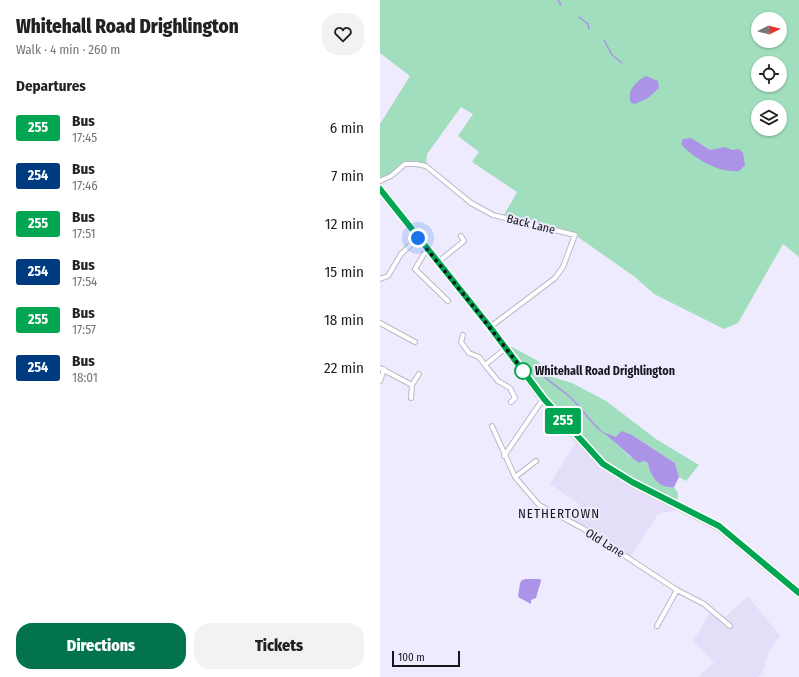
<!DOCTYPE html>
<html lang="en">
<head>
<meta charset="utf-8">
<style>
	:root { --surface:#fff; --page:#f2f2f2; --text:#222; --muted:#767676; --accent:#02734c }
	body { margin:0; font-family:"Fira Sans Condensed",sans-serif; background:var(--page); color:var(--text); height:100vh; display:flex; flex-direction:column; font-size:15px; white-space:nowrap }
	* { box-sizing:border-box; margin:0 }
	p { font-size:13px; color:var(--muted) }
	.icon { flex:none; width:22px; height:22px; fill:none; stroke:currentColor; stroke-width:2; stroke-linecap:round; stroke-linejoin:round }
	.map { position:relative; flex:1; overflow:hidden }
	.panel { display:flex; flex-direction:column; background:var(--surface); width:380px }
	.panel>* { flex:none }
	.badge { padding:0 8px; border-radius:3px; font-size:14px; line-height:26px }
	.needle { width:26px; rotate:84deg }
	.fabs { position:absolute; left:371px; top:12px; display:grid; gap:8px }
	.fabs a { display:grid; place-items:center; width:36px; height:36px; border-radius:50%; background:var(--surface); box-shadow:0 1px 3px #0004; font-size:20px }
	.scale { position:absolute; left:12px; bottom:10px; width:68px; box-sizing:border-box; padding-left:4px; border:2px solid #17161c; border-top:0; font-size:11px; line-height:14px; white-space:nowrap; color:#17161c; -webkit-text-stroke:3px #efebfe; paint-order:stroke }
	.you { position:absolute; width:20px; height:20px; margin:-10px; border:3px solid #fff; border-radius:50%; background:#1a73e8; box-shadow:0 0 0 6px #1a73e833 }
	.map>.badge { position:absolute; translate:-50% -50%; box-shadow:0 0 0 2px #fff }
	h2 { padding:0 16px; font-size:15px; line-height:36px }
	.round { display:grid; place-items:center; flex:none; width:42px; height:42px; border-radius:16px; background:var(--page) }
	.head { display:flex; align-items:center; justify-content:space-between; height:68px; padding:0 16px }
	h1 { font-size:19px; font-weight:800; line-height:30px }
	.cta { display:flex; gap:8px; margin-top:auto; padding:8px 16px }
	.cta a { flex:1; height:46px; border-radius:16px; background:var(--accent); color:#fff; font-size:16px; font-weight:800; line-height:46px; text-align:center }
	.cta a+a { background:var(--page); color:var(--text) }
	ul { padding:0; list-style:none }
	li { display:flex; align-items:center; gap:12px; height:48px; padding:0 16px }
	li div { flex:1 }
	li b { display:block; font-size:15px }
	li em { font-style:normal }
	li .badge { min-width:44px; font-weight:700; text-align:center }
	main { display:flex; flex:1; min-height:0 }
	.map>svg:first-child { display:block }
	.built { fill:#e4dff8 }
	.green { fill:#a0debd; fill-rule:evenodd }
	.water { fill:#ab94e8 }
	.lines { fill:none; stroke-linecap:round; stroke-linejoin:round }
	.stream { stroke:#ab94e8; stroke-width:1.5 }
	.street-casing { stroke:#bbb8c9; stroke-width:6 }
	.primary-casing { stroke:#d5d5d6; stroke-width:9 }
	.street { stroke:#fff; stroke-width:4 }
	.primary { stroke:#a6dcc2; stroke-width:7 }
	.line-casing { stroke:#fff; stroke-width:9 }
	.line { stroke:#00a651; stroke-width:6 }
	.walk { stroke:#17161c; stroke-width:4; stroke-dasharray:0 7.2 }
	.stop-dot { fill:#fff; stroke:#00a651; stroke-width:2 }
	.labels { text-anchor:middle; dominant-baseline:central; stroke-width:4; stroke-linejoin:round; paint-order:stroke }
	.street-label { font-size:12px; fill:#17161c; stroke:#efebfe }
	.stop-label { font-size:12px; font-weight:bold; fill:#17161c; stroke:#efebfe; text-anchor:start }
	.neighbourhood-label { font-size:13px; letter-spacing:1px; fill:#17161c; stroke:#efebfe }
</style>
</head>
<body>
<main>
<section class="panel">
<div class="head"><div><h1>Whitehall Road Drighlington</h1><p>Walk · 4 min · 260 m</p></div><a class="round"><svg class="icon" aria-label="heart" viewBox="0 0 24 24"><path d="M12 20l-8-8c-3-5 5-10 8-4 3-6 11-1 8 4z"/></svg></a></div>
<h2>Departures</h2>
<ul>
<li><span class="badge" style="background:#00a651;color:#fff">255</span><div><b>Bus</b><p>17:45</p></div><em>6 min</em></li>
<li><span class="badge" style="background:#003b80;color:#fff">254</span><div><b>Bus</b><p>17:46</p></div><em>7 min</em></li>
<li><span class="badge" style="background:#00a651;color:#fff">255</span><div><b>Bus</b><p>17:51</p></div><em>12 min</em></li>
<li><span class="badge" style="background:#003b80;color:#fff">254</span><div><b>Bus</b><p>17:54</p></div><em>15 min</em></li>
<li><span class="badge" style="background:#00a651;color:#fff">255</span><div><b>Bus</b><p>17:57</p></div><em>18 min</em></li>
<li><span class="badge" style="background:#003b80;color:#fff">254</span><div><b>Bus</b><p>18:01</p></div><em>22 min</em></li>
</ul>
<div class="cta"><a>Directions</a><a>Tickets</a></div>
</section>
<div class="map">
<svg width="419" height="677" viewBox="0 0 419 677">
	<rect width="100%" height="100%" fill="#efebfe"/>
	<path class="built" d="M198,438L305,509L278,514L251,556L193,521L199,504L170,484Z
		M368,596L400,636L389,652L382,673L378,677H318L334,663L312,640L319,632L332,607L345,617Z"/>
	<path class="green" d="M0,0H419V257L403,244L358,323L344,329L274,294L255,277L195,235L124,215L137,192L92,162L99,152L78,136L93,114L81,107L47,154L46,166L25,164L0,181V124L30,76L0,53ZM378,19H400V41H378ZM378,63H400V85H378ZM378,107H400V129H378Z
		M132,347L158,361L169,376L192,383L226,401L276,439L319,465L306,481L299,477L295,463L252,435L237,437L229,436L249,456L268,463C270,476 279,489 294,487L298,493L297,505L237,475L198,438L126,348Z"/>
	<path class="water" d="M266,76L278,81L279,88L268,98L255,104L251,103C246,91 256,81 266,76Z
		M311,138L330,150L345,147L352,150L359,149L363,153L365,165L359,171C339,173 314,159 301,144L303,139Z
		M220,431L236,437L241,431L252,435L295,463L299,477L294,487C279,489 270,476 268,463L263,461L259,463C245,453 235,440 220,431Z
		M146,579H160L161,581L156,598L151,600V604L138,597L140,583L142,580Z"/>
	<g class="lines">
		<path class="stream" d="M178,0L181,5
			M199,17L208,24L209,29
			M224,40L232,55L242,63
			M159,371C168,382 180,388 191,398C202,408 209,421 221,431"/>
		<g class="street-casing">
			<path id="street" d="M0,181L11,176L25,164H36L46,166L91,203L113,215L195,235L183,267L175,278L110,327
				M47,249L35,269L68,301
				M58,262L84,241L81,236
				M0,279L8,276L21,254L38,238
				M0,323L35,342
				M83,335L81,342L89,353L99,357L105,365
				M126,348L105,365L118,381L130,388L135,398L131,402
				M0,368L32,385
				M0,381L4,369
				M32,385L39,374
				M31,398L32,385
				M112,426L135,477L159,505L204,529L297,590L324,604L350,626
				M124,456L163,399
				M135,477L156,461
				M277,626L297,590"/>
		</g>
		<g class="primary-casing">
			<path id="primary" d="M0,189L110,327L163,399L198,438L223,464L251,482L339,527L419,593"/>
		</g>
		<use href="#street" class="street"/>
		<use href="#primary" class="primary"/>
	</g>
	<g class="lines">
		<g class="line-casing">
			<path id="line" d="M0,189L110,327L164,399L223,464L252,482L339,526L419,593"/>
		</g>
		<use href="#line" class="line"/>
		<path class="walk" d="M38,238L93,306L145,373L143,371"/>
	</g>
	<circle class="stop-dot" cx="143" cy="371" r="8"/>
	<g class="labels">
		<g class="street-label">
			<text transform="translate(151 224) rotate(14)">Back Lane</text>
			<text transform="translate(225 543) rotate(32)">Old Lane</text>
		</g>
		<g class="stop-label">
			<text x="155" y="371">Whitehall Road Drighlington</text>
		</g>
		<g class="neighbourhood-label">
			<text x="179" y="513">NETHERTOWN</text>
		</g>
	</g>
</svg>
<div class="fabs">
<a><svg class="needle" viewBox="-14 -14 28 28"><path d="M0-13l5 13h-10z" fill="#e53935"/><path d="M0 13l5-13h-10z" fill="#767676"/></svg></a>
<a><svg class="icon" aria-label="locate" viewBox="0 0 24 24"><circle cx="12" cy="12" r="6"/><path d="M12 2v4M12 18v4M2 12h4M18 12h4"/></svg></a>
<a><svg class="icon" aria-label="layers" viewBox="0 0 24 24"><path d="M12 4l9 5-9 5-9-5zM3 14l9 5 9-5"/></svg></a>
</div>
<div class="scale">100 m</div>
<div class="you" style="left:38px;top:238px"></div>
<b class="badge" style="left:183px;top:421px;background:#00a651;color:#fff">255</b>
</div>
</main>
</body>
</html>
